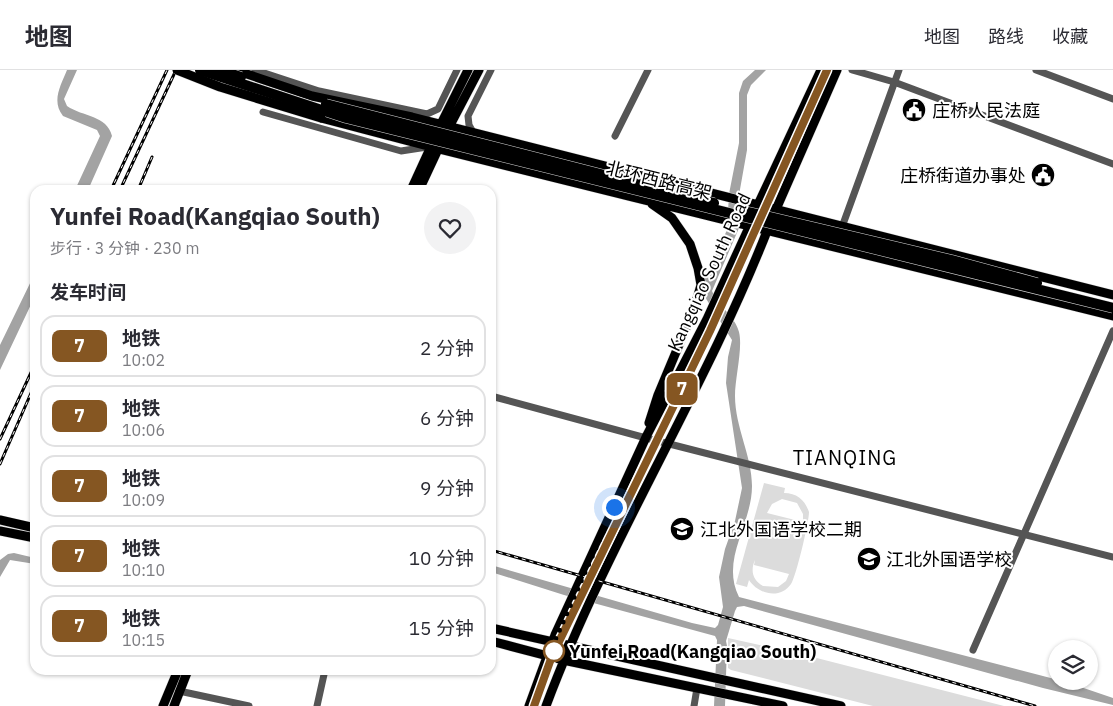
<!DOCTYPE html>
<html lang="zh">
<head>
<meta charset="utf-8">
<style>
	:root { --surface:#fff; --page:#f2f2f3; --text:#2b2b33; --muted:#7c7c81; --line:#e1e1e2 }
	body { margin:0; font-family:"IBM Plex Sans","Noto Sans SC",sans-serif; background:var(--page); color:var(--text); height:100vh; display:flex; flex-direction:column; font-size:19px; white-space:nowrap }
	* { box-sizing:border-box; margin:0 }
	p { font-size:16px; color:var(--muted) }
	.icon { flex:none; width:28px; height:28px; fill:none; stroke:currentColor; stroke-width:2; stroke-linecap:round; stroke-linejoin:round }
	.map { position:relative; flex:1; overflow:hidden }
	.drawer { position:absolute; left:30px; top:115px; width:466px; height:490px; display:flex; flex-direction:column; background:var(--surface); border-radius:15px; box-shadow:0 1px 4px #0004 }
	.drawer>* { flex:none }
	.badge { padding:0 10px; border-radius:8px; font-size:18px; line-height:32px }
	.fabs { position:absolute; left:1048px; top:570px; display:grid; gap:10px }
	.fabs a { display:grid; place-items:center; width:50px; height:50px; border-radius:50%; background:var(--surface); box-shadow:0 1px 4px #0004; font-size:25px }
	.you { position:absolute; width:25px; height:25px; margin:-12px; border:4px solid #fff; border-radius:50%; background:#1a73e8; box-shadow:0 0 0 8px #1a73e833 }
	.map>.badge { position:absolute; translate:-50% -50%; box-shadow:0 0 0 2px #fff }
	h2 { padding:0 20px; font-size:19px; line-height:45px }
	.round { display:grid; place-items:center; flex:none; width:52px; height:52px; border-radius:26px; background:var(--page) }
	.headline { display:flex; align-items:center; justify-content:space-between; height:85px; padding:0 20px }
	h1 { font-size:24px; font-weight:700; line-height:38px }
	ul { padding:0; list-style:none }
	li { display:flex; align-items:center; gap:15px; height:62px; margin:0 10px 8px; padding:0 10px; border:2px solid var(--line); border-radius:15px }
	li div { flex:1 }
	li b { display:block; font-size:19px }
	li em { font-style:normal }
	li .badge { min-width:55px; font-weight:700; text-align:center }
	header { display:flex; align-items:center; gap:30px; box-sizing:border-box; height:70px; padding:0 25px; background:var(--surface); border-bottom:1px solid var(--line) }
	header strong { font-size:24px }
	nav { display:flex; gap:28px; margin-inline-start:auto; font-size:18px }
	.map>svg:first-child { display:block }
	.green { fill:#dcdcdc; fill-rule:evenodd }
	.water { fill:#a3a3a3 }
	.lines { fill:none; stroke-linecap:round; stroke-linejoin:round }
	.major-casing { stroke:#dbdbdb; stroke-width:10 }
	.minor { stroke:#555; stroke-width:7 }
	.major { stroke:#000; stroke-width:9 }
	.rail-casing { stroke:#000; stroke-width:3 }
	.rail { stroke:#fff; stroke-width:1; stroke-dasharray:4; stroke-linecap:butt }
	.major-bridge-casing { stroke:#dbdbdb; stroke-width:10; stroke-linecap:butt }
	.highway-bridge-casing { stroke:#dbdbdb; stroke-width:11; stroke-linecap:butt }
	.major-bridge { stroke:#000; stroke-width:9 }
	.highway-bridge { stroke:#000; stroke-width:10 }
	.line-casing { stroke:#fff; stroke-width:11 }
	.line { stroke:#855622; stroke-width:8 }
	.walk { stroke:#000; stroke-width:5; stroke-dasharray:0 9 }
	.stop-dot { fill:#fff; stroke:#855622; stroke-width:2.5 }
	.labels { text-anchor:middle; dominant-baseline:central; stroke-width:4; stroke-linejoin:round; paint-order:stroke }
	.poi-label { font-size:18px; fill:#000; stroke:#fff; text-anchor:start }
	.street-label { font-size:18px; fill:#000; stroke:#fff }
	.stop-label { font-size:18px; font-weight:bold; fill:#000; stroke:#fff; text-anchor:start }
	.quarter-label { font-size:20px; letter-spacing:1px; fill:#000; stroke:#fff }
</style>
</head>
<body>
<header>
<strong>地图</strong>
<nav><a>地图</a><a>路线</a><a>收藏</a></nav>
</header>
<div class="map">
<svg width="1113" height="636" viewBox="0 0 1113 636">
	<rect width="100%" height="100%" fill="#fff"/>
	<path class="green" d="M764,413L785,418L784,423C797,423 805,430 809,442C809,452 796,507 791,514C780,530 758,524 749,510L747,517L736,514ZM782,429L797,433L803,444V452L767,443L772,434ZM755,490L754,495L789,504L786,511L778,517L763,516C753,510 750,501 755,490Z
		M728,568L805,585L1004,636H873L731,600L728,598Z"/>
	<path class="water" d="M67,0H77L64,29L67,36C83,47 107,45 112,66L88,120H75L100,66L97,60L63,46C51,31 61,15 67,0Z
		M755,0H766L751,15L747,25V80L739,125V158L712,221C718,236 735,246 739,262C743,278 735,308 735,326C735,357 752,386 752,416C752,455 720,489 739,527L1066,612L1113,628V635L1043,618L744,536L737,537L735,541L726,571L727,576L725,636H714L717,570L715,566L564,525L491,502V495L692,553L715,558L718,555L723,537L719,507L725,479L735,451L742,418L726,313L728,287L732,270L705,227L703,212L727,160L729,124L739,73V23L743,11Z
		M35,203V226L0,300V275Z
		M14,483L35,488V494L10,490L0,507V490L8,484Z"/>
	<g class="lines">
		<g class="major-casing">
			<path id="major" d="M235,0L312,26L412,47L1113,225
				M321,48L439,79L1113,246
				M438,60L468,0
				M447,61L479,0
				M411,120L433,72
				M419,120L440,75
				M755,141L821,0
				M774,144L837,0
				M649,353L658,325L694,239L701,215L698,198L690,174L672,148L652,134
				M0,450L35,458
				M0,461L35,468
				M491,558L841,636
				M491,571L563,590L783,636
				M163,636L178,600
				M174,636L188,600
				M529,636L555,565L647,365L707,249L751,153
				M546,636C608,470 705,321 769,156"/>
		</g>
		<path class="minor" d="M255,0L319,21L427,44L438,39L457,0
			M852,0L894,12L1113,94
			M1036,0L1113,29
			M263,42L401,81L427,77
			M474,64L469,55L468,46L491,0
			M615,66L648,0
			M842,157L899,0
			M491,326L646,368L1113,487
			M973,580L1113,261
			M179,621L249,636
			M317,636L325,600
			M694,636L697,618"/>
		<use href="#major" class="major"/>
		<g class="rail-casing">
			<path id="rail" d="M111,120L167,0
				M120,120L176,0
				M138,120L152,87
				M0,369L35,294
				M0,394L35,314
				M491,480L1035,636"/>
		</g>
		<use href="#rail" class="rail"/>
		<g class="major-bridge-casing">
			<path id="major-bridge" d="M177,0L220,17L321,48"/>
		</g>
		<g class="highway-bridge-casing">
			<path id="highway-bridge" d="M200,0L346,48L1113,238
				M220,0L241,7
				M326,34L714,133
				M740,140L952,190L1037,213"/>
		</g>
		<use href="#major-bridge" class="major-bridge"/>
		<use href="#highway-bridge" class="highway-bridge"/>
	</g>
	<g class="lines">
		<g class="line-casing">
			<path id="line" d="M534,636L552,586L710,261L827,0"/>
		</g>
		<use href="#line" class="line"/>
		<path class="walk" d="M554,581L548,586L614,437"/>
	</g>
	<defs>
		<g id="civic-disc" transform="scale(1.25)"><circle r="9.5" fill="#000" stroke="#fff"/><path d="M-.6-6.5H3V-4.5H.6V-3L4-1V1h2V6H-6V1h2V-1L-.6-3ZM-1.2 2.5V6h2.4V2.5Z" fill="#fff"/></g>
		<g id="school-disc" transform="scale(1.25)"><circle r="9.5" fill="#000" stroke="#fff"/><path d="M0-5L7-2L0 1L-7-2ZM-4 1L0 2.5L4 1V4Q0 6-4 4Z" fill="#fff"/></g>
	</defs>
	<g fill-rule="evenodd">
		<use href="#civic-disc" x="914" y="40"/>
		<use href="#civic-disc" x="1043" y="105"/>
		<use href="#school-disc" x="682" y="459"/>
		<use href="#school-disc" x="869" y="489"/>
	</g>
	<circle class="stop-dot" cx="554" cy="581" r="10"/>
	<g class="labels">
		<g class="poi-label">
			<text x="932" y="40">庄桥人民法庭</text>
			<text x="1026" y="105" text-anchor="end">庄桥街道办事处</text>
			<text x="700" y="459">江北外国语学校二期</text>
			<text x="886" y="489">江北外国语学校</text>
		</g>
		<g class="street-label">
			<text transform="translate(659 110) rotate(14)">北环西路高架</text>
			<text transform="translate(709 202) rotate(-65)">Kangqiao South Road</text>
		</g>
		<g class="stop-label">
			<text x="569" y="581">Yunfei Road(Kangqiao South)</text>
		</g>
		<g class="quarter-label">
			<text x="845" y="387">TIANQING</text>
		</g>
	</g>
</svg>
<div class="fabs">
<a><svg class="icon" aria-label="layers" viewBox="0 0 24 24"><path d="M12 4l9 5-9 5-9-5zM3 14l9 5 9-5"/></svg></a>
</div>
<div class="you" style="left:614px;top:437px"></div>
<b class="badge" style="left:682px;top:319px;background:#855622;color:#fff">7</b>
<section class="drawer">
<div class="headline"><div><h1>Yunfei Road(Kangqiao South)</h1><p>步行 · 3 分钟 · 230 m</p></div><a class="round"><svg class="icon" aria-label="heart" viewBox="0 0 24 24"><path d="M12 20l-8-8c-3-5 5-10 8-4 3-6 11-1 8 4z"/></svg></a></div>
<h2>发车时间</h2>
<ul>
<li><span class="badge" style="background:#855622;color:#fff">7</span><div><b>地铁</b><p>10:02</p></div><em>2 分钟</em></li>
<li><span class="badge" style="background:#855622;color:#fff">7</span><div><b>地铁</b><p>10:06</p></div><em>6 分钟</em></li>
<li><span class="badge" style="background:#855622;color:#fff">7</span><div><b>地铁</b><p>10:09</p></div><em>9 分钟</em></li>
<li><span class="badge" style="background:#855622;color:#fff">7</span><div><b>地铁</b><p>10:10</p></div><em>10 分钟</em></li>
<li><span class="badge" style="background:#855622;color:#fff">7</span><div><b>地铁</b><p>10:15</p></div><em>15 分钟</em></li>
</ul>
</section>
</div>
</body>
</html>
